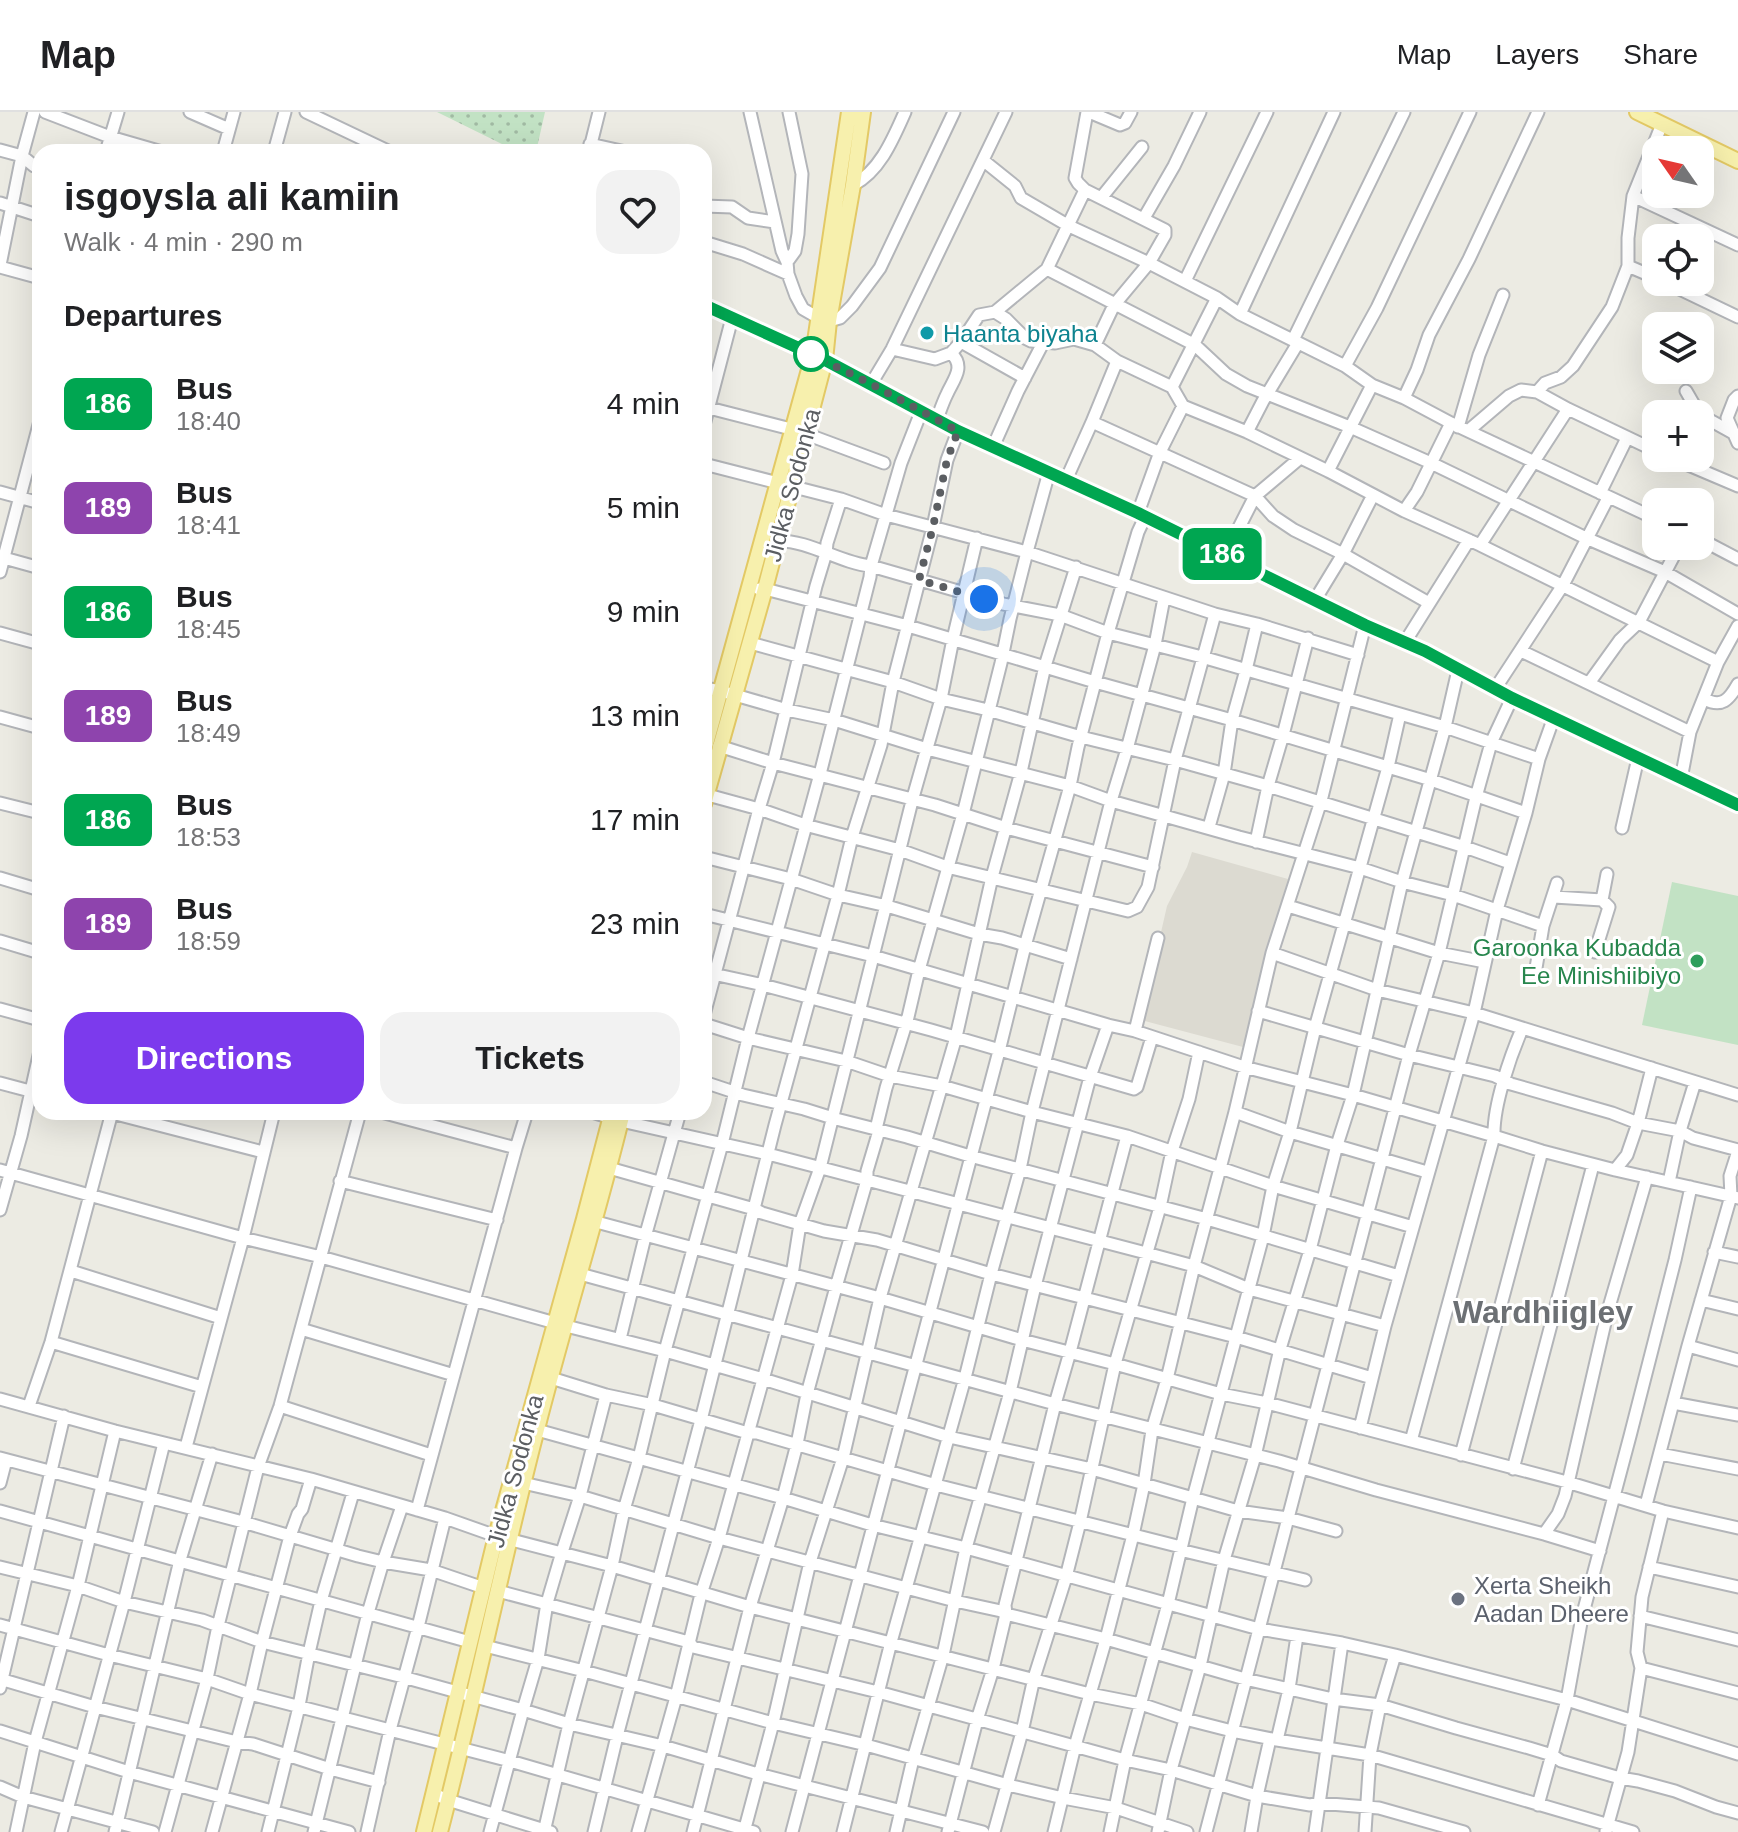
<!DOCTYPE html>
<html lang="en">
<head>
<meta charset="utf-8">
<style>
	:root { --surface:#fff; --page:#f2f2f2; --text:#202124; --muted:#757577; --line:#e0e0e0; --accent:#7c3aed }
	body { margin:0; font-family:Arial,sans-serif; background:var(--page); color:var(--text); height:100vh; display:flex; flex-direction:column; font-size:30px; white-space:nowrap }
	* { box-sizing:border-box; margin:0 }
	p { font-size:26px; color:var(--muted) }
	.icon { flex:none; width:44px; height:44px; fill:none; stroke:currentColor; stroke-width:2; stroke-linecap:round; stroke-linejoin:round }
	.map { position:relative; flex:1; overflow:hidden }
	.details { position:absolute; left:32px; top:32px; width:680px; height:976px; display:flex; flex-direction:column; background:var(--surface); border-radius:24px; box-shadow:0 8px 32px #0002 }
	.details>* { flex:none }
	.badge { padding:0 16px; border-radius:12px; font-size:28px; line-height:52px }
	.needle { width:52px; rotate:304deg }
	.buttons { position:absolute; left:1642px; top:24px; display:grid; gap:16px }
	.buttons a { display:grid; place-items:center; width:72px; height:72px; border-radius:16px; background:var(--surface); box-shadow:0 8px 32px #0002; font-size:40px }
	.you { position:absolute; width:40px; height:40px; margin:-20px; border:6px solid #fff; border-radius:50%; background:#1a73e8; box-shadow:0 0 0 12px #1a73e833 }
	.map>.badge { position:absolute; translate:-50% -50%; box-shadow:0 0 0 4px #fff }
	h2 { padding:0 32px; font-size:30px; line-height:72px }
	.round { display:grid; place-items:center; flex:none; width:84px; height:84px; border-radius:24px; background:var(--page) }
	.head { display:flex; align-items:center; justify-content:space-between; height:136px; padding:0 32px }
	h1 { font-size:38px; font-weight:800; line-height:60px }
	.button { display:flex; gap:16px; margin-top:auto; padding:16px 32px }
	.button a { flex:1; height:92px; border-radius:24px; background:var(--accent); color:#fff; font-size:32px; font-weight:800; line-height:92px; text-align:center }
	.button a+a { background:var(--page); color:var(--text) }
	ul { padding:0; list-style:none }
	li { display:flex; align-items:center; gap:24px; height:104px; padding:0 32px }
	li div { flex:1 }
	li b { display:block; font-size:30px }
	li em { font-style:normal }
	li .badge { min-width:88px; font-weight:700; text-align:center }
	header { display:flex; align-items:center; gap:48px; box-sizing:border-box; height:112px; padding:0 40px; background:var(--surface); border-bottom:2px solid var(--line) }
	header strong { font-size:38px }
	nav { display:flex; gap:44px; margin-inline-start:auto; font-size:28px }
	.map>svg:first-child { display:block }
	.education { fill:#dcdad1 }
	.grass { fill:url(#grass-dots) }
	.pitch { fill:#c2e2c4 }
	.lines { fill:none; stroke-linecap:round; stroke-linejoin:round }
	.minor-casing { stroke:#b3b5b9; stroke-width:15 }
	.major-casing { stroke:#e3c965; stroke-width:18 }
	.minor { stroke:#fff; stroke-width:11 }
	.major { stroke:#f7f0ad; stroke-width:14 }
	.line-casing { stroke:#fff; stroke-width:18 }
	.line { stroke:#00a651; stroke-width:12 }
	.walk { stroke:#5b5e62; stroke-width:8; stroke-dasharray:0 14.4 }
	.culture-dot { fill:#0f9aa8; stroke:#fff; stroke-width:3 }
	.stop-dot { fill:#fff; stroke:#00a651; stroke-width:4 }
	.leisure-dot { fill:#2e9e5b; stroke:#fff; stroke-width:3 }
	.worship-dot { fill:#6b7280; stroke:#fff; stroke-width:3 }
	.labels { text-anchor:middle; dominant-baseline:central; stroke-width:6; stroke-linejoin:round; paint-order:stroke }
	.culture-label { font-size:24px; fill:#0d838f; stroke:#fff; text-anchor:start }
	.street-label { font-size:24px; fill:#5b5e62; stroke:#fff }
	.leisure-label { font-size:24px; fill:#27864d; stroke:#fff; text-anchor:end }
	.worship-label { font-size:24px; fill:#5b616d; stroke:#fff; text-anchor:start }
	.district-label { font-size:32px; font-weight:bold; fill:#6c7074; stroke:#fff }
</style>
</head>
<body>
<header>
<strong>Map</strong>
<nav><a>Map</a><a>Layers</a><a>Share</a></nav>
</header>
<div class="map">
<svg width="1738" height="1720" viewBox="0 0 1738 1720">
	<defs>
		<pattern id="grass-dots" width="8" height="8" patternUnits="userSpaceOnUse" patternTransform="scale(2)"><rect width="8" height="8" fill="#c2e2c4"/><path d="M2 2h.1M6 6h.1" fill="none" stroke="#a1baa3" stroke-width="1.8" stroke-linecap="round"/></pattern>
	</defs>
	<rect width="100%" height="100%" fill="#ecebe3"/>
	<path class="education" d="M1192,740L1288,767L1243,935L1141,908L1167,794L1187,755Z"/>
	<path class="grass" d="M437,0H545L536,40H518Z"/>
	<path class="pitch" d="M1672,770L1738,784V933L1642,913Z"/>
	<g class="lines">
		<g class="minor-casing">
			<path id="minor" d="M45,0L110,25L162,40
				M190,0L229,17
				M306,0L390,40
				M750,0L782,139L787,150
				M789,0L802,62L798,122L795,139L787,150L788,162L796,184L803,197L817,205
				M1089,0L1120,13L1125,11L1131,0
				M590,32L626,40
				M0,38L22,44L34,54L40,56
				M106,40L118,0
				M223,40L234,0
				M274,40L285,0
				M589,40L599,0
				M984,49L1015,74L1021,86L1069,114L1149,151L1217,186L1240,202L1345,254L1372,273L1404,286L1451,311L1656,407
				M853,73C880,59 893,27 905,0
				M1085,78L1165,118V123L1149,151L1114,193L1095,233
				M1633,84L1738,133
				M1101,86L1142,35
				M0,91L40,104
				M704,94L732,95L748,106L775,110
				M1144,106L1174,54L1200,0
				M704,130L743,142L788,162
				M0,153L22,44L34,0
				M1628,154L1656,166
				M0,155L40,166
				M1047,157L1195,233L1226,262L1247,274L1350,315L1431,351L1586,426L1665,460L1738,502
				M1185,169L1267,0
				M1665,170L1738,205
				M704,193L825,248L958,319L1138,401L1365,513L1425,539L1512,586L1738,693
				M995,200L1006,207L1025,226L1031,229L1055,231L1074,227L1095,233L1117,249L1172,275L1183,294L1247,320L1328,359L1404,399L1480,433L1718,550
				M1240,202L1334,0
				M829,209L840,206L852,194L880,156L954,0
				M1293,228L1404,0
				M961,230L1025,266
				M892,237L935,247L951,241
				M1345,254L1377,196L1470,0
				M871,272L892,237L1006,0
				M1172,275L1217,186
				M1686,279L1697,298L1706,306L1733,321
				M1537,280L1545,271L1561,265L1573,254L1612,195L1628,154V126L1633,84L1662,12
				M1738,284L1734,288L1727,306L1738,331
				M1404,286L1417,258L1429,223L1469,147L1538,0
				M705,295L791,317
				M937,307C940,299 943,290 947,282C953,268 966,255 951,241L961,230L979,203L995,200L1047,157L1085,78L1078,71L1075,66L1087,0
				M1092,310L1117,249
				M704,313L732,206
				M1458,315L1479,243L1503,183
				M1468,319L1509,284L1521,278L1537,280L1568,297L1656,339
				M1247,320L1263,289L1298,231
				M806,322L884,351
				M993,335L1018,279L1043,231
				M1672,346L1738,374
				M704,352L841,387L886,403L1027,440L1215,502L1257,512L1358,543
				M1328,359L1372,273
				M1066,368L1092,310L1255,384L1273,404L1294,418L1343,442L1429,491
				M0,380L40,391
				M1600,381L1627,326
				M1404,399L1417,380L1451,311
				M1138,401L1160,340L1183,294
				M1700,427L1738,447
				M777,429C810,428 839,451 871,454L1003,492L1060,503L1108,521L1202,545L1445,615L1539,647
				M1480,433L1568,297
				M1225,443L1255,384L1300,346
				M4,446L40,456
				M0,460L40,309
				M759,477H765L908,514L1095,570L1232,608L1431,668L1526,701
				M1315,488L1343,442L1373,383
				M0,521L40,532
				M1405,530L1469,428
				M750,531L893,570L941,587L988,598L1081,625L1175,648L1268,674L1465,735L1510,751
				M1521,539L1690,620
				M1589,571L1620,528L1639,510L1679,434
				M704,576L721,579L787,598L834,608L927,637L1070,674L1111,689L1239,725L1360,756L1402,770L1453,783L1543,814
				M1495,577L1563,473L1608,386
				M1704,587C1722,596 1729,588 1738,572
				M0,605L40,616
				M719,634L773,651L935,693L1006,716L1153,755
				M1681,667L1690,620L1718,550L1738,514
				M704,682L759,697L805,713L900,738L947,755L1128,799L1137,795L1148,775L1175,648L1215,502
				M0,691L40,701
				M1209,715L1224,662L1232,608L1246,558L1257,512
				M1622,716L1638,646
				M1256,730L1268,674L1283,623L1308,526
				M704,745L791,767L838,783L887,794L979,822L1002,826L1071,847
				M0,766L40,778
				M1554,785L1602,788
				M1288,794L1439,841L1485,850
				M704,802L873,844L1108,913L1135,919L1244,955L1353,983L1494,1024L1542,1039L1615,1058L1738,1086
				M0,829L40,841
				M1595,840L1609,795L1602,788L1607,762
				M1272,841L1377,878L1474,901L1738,983
				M1536,856L1543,814L1557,771
				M704,860L763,873L931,918L1134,977L1137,975L1152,925
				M0,897L40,908
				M1258,899L1409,943L1495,964L1511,972L1612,1001L1638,1011L1680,1019L1693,1026L1738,1038
				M704,903L759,697L773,651L816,474L826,441L827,431L841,387
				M704,912L748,926L846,949L890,964L942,974L1032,1000L1127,1024L1273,1074L1413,1115
				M1135,919L1158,826
				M704,970L743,983L804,997L836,1007L907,1025L970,1044L1207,1107L1399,1164
				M0,971L30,979
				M381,1000L516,1036
				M592,1000L621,1009L768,1042L1146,1141L1194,1154L1249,1177L1385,1214
				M1235,1000L1290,1020L1427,1060
				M112,1001L263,1040
				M609,1056L754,1097L762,1101L824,1119L877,1128L991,1162L1236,1225L1372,1266
				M0,1058L243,1126L321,1145L566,1214L665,1239L763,1267L949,1325L1092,1357L1238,1399L1288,1406L1336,1419
				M1615,1058L1627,1043L1638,1011L1652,956
				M340,1069L497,1108
				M1669,1070L1680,1019L1695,970
				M0,1098L21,1024L40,939
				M589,1108L880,1186L1022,1228L1115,1252L1221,1282L1267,1291L1567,1370L1663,1399L1738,1416
				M1714,1140L1738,1145
				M71,1159L221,1206
				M580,1162L1055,1292L1279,1349L1376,1378L1544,1422L1600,1439
				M1701,1188L1738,1197
				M301,1217L454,1263
				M620,1227L645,1125L680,1000
				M51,1230L202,1275
				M1688,1234L1738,1248
				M551,1266L606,1283L653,1293L748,1321H757L936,1373L1181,1435L1184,1439L1305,1468
				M0,1287L115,1319L311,1367L445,1406L496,1424L612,1454L750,1495L1090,1582L1141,1592L1185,1607L1232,1619L1277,1628L1370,1643L1633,1720
				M1673,1291L1738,1303
				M29,1294L51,1230L112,1000
				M280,1294L431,1343
				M1360,1316L1385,1214L1474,901L1497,798L1526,701L1539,647L1554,605
				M537,1318L783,1386L872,1413L966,1436L1259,1517L1342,1531L1395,1543L1567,1588L1738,1642
				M1411,1329L1494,1024C1493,994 1510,945 1522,917
				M186,1335L243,1126L274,1000
				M1660,1342L1738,1357
				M1461,1343L1542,1039
				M0,1346L243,1410L358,1444L383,1450L431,1458L484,1476
				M1513,1357L1593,1053
				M0,1371L6,1348
				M523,1371L580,1384L719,1426L955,1489L1001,1499L1006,1502L1106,1527L1245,1567L1333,1587L1380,1593L1456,1616L1529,1636L1552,1643L1561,1649L1620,1666L1638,1669L1675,1679L1716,1695L1738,1701
				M1646,1393L1688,1234L1731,1084L1730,1064L1738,1039
				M417,1398L516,1036L527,1000
				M0,1399L470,1530
				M1544,1422L1558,1402L1565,1384L1607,1202L1647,1065
				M0,1455L78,1474L124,1490L202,1508L262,1530L403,1565L523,1598L569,1612L663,1634L758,1662L983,1720
				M1649,1455L1738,1475
				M498,1479L689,1530L693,1535L878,1580L1125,1648L1171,1658L1257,1684L1310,1693L1318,1691L1379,1696L1464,1720
				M1640,1504L1738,1528
				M0,1513L109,1543L207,1567L250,1582L510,1649L754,1720
				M485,1534L584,1559L773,1611L866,1633L1008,1673L1063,1686L1116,1696L1187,1720
				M1641,1556L1738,1581
				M0,1567L95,1595L237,1630L253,1632L330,1657L379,1670
				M0,1576L64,1304
				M0,1619L129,1660L349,1720
				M1277,1628L1289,1577L1297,1524
				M0,1675L23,1685L153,1720
				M434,1682L448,1688L551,1720
				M1538,1693L1567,1588L1582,1505L1630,1324L1675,1148L1691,1075
				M1606,1719L1628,1640L1641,1556L1637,1540L1642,1485L1663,1399
				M16,1720L35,1630L78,1474L115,1319
				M61,1720L124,1490L164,1331
				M115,1720L180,1448L212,1342
				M165,1720L207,1567L218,1514L258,1355L280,1294L360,1000
				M212,1720L250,1582L262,1530L290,1424L298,1402L302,1397L311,1367
				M268,1720L298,1599L309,1541L321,1489L353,1381
				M314,1720L368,1501L383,1450L402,1394
				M367,1720L390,1618L418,1515L445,1406
				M490,1720L523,1598L538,1547L547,1491L562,1440L580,1384L606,1283
				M544,1720L569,1612L612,1454L624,1398L639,1346L665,1239L722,1032L748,926L820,662L870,465L871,454L901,351L921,300
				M594,1720L617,1624L701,1308L775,1013L838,783L852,725L881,633L893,570L933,415L947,348L958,319
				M638,1720L676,1585L701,1482L719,1426L792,1163L800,1112L820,1056L912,689L941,587L953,527L977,426
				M693,1720L750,1495L783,1386L797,1332L807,1282L836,1175L867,1068V1059L878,1022L876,1017L886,976L908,905L919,858L963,702L1001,551L1010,507L1027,440L1049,360
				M744,1720L773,1611L810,1450L843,1346L880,1186L956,925L992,765L1021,660L1045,554L1076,455
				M792,1720L999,939L1025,834L1070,674L1078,635L1108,521L1138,420L1145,405
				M843,1720L891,1530L965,1266L991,1162L1020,1057L1032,1000L1111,689L1127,637L1155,533L1164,486
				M896,1720L913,1647L943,1543L966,1436L1010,1280L1035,1174L1090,965L1108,913
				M948,1720L977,1608L993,1557L1006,1502L1005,1493L1055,1292L1070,1240L1127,1024
				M994,1720L1022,1620L1034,1566L1066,1465L1080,1410L1115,1252L1160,1095L1172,1039L1189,987L1199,940
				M1054,1720L1075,1634L1106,1527L1133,1423L1144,1372L1152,1318L1167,1267L1194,1154L1235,1000L1272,841L1321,689L1365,513
				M1110,1720L1125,1648L1168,1492L1193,1386L1263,1124L1273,1074L1290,1020L1315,916L1388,655L1400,602
				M1158,1720L1171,1658L1200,1554L1224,1448L1255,1344L1280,1237L1310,1138L1337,1033L1353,983L1402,770L1445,615L1458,558
				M1206,1720L1409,943L1439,841L1476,685L1491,631L1512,586
				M1251,1720L1257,1684L1270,1627
				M1315,1720L1342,1531
				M1365,1720L1370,1643L1380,1593L1395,1543"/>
		</g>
		<g class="major-casing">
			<path id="major" d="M1637,0L1738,49
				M704,639L813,243L849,0
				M704,692L765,477L825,248L829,209L853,73L863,0
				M424,1720L496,1424L584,1107L612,1000
				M440,1720C475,1586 502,1451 537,1317C564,1211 597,1107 623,1000"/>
		</g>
		<use href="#minor" class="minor"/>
		<use href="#major" class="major"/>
	</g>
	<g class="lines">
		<g class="line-casing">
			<path id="line" d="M704,193L825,248L958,319L1138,401L1365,513L1425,539L1512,586L1738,693"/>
		</g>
		<use href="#line" class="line"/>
		<path class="walk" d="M811,242L871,272L958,319L947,348L933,415L919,468L984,487"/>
	</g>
	<circle class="culture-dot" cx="927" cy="221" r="8"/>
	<circle class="stop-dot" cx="811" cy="242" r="16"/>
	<circle class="leisure-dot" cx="1697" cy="849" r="8"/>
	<circle class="worship-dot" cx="1458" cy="1487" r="8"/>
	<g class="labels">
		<g class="culture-label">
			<text x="943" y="221">Haanta biyaha</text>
		</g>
		<g class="street-label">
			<text transform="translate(792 373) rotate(-75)">Jidka Sodonka</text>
			<text transform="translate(515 1359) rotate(-75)">Jidka Sodonka</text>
		</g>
		<g class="leisure-label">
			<text x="1681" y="835">Garoonka Kubadda<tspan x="1681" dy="28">Ee Minishiibiyo</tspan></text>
		</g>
		<g class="worship-label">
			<text x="1474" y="1473">Xerta Sheikh<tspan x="1474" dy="28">Aadan Dheere</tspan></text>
		</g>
		<g class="district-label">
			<text x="1543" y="1200">Wardhiigley</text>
		</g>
	</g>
</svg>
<div class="buttons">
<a><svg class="needle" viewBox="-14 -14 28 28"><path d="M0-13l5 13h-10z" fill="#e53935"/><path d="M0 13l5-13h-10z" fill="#757577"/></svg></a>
<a><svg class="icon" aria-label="locate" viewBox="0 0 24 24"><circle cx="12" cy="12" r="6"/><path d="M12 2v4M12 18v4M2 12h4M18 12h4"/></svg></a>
<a><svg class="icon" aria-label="layers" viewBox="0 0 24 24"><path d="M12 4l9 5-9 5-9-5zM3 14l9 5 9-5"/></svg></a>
<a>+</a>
<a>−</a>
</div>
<div class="you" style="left:984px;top:487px"></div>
<b class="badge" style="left:1222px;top:442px;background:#00a651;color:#fff">186</b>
<section class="details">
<div class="head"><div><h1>isgoysla ali kamiin</h1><p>Walk · 4 min · 290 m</p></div><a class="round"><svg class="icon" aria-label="heart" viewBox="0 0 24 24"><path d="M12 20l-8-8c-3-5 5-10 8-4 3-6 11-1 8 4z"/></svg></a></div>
<h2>Departures</h2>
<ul>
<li><span class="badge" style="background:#00a651;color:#fff">186</span><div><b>Bus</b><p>18:40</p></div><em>4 min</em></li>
<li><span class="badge" style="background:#8e44ad;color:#fff">189</span><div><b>Bus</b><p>18:41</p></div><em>5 min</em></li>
<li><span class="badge" style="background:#00a651;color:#fff">186</span><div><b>Bus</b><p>18:45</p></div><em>9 min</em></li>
<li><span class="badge" style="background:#8e44ad;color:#fff">189</span><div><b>Bus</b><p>18:49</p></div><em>13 min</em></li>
<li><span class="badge" style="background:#00a651;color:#fff">186</span><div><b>Bus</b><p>18:53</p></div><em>17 min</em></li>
<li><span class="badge" style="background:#8e44ad;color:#fff">189</span><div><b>Bus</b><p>18:59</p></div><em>23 min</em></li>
</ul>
<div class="button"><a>Directions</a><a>Tickets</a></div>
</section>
</div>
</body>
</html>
